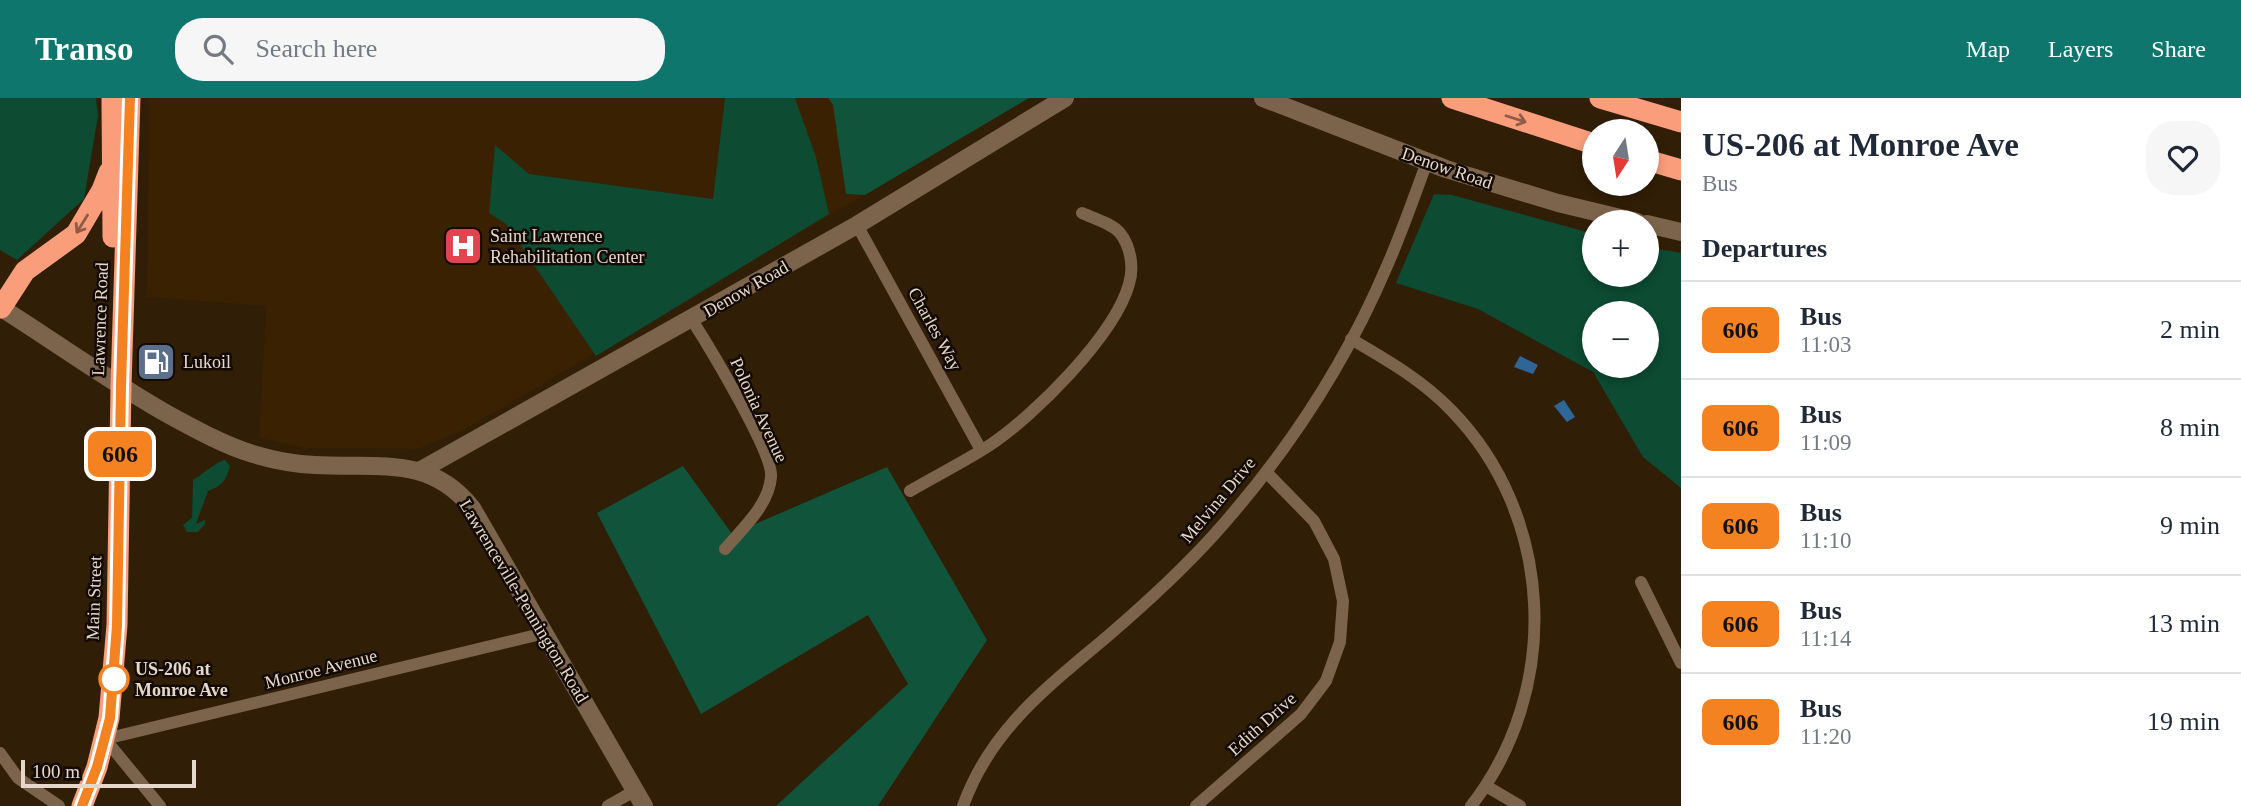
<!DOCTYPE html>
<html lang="en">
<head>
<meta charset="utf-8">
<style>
	:root { --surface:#fff; --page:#f6f6f7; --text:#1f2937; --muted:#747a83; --line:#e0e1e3; --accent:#0f766e }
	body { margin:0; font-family:Georgia,serif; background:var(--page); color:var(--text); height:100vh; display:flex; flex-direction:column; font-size:26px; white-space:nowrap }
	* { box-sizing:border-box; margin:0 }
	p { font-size:23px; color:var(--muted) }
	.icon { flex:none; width:38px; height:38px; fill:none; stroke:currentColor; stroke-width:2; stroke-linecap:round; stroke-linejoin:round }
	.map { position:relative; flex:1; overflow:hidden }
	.panel { display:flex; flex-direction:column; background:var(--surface); width:560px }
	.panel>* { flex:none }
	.badge { padding:0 14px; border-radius:10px; font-size:24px; line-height:46px }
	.needle { width:46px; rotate:192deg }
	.buttons { position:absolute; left:1582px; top:21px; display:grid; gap:14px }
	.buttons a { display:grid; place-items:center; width:77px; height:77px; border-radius:50%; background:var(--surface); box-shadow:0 4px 10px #0003; font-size:35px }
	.scale { position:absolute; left:21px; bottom:18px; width:175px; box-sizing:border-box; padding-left:7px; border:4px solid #e5d7ca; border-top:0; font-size:19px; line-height:24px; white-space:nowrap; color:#e5d7ca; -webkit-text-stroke:5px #120a03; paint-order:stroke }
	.map>.badge { position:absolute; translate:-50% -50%; box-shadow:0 0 0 4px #fff }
	h2 { padding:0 21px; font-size:26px; line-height:63px }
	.round { display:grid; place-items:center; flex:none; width:74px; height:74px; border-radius:28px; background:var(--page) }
	.head { display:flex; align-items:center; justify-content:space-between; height:119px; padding:0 21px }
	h1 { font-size:33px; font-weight:700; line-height:52px }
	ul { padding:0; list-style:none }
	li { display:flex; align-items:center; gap:21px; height:98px; padding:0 21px; border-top:2px solid var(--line) }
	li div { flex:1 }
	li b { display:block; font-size:26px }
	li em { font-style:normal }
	li .badge { min-width:77px; font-weight:700; text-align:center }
	header { display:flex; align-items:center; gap:42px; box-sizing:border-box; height:98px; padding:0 35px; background:var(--accent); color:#fff }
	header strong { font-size:33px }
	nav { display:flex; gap:38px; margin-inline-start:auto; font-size:24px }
	.search { width:490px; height:63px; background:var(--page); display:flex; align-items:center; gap:18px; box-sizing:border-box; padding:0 24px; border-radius:28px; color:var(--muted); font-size:26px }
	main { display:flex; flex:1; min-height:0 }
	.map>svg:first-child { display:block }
	.built { fill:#392102 }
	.green { fill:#0d4b33; fill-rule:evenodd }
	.forest { fill:#10543b }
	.water { fill:#2f6698 }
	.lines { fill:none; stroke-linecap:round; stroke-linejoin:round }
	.street { stroke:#7b644b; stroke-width:12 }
	.secondary { stroke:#7b644b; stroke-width:18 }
	.highway { stroke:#fa9d7b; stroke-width:21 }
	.oneway { stroke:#925b45 }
	.line-casing { stroke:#fff; stroke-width:16 }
	.line { stroke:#f58220; stroke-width:10 }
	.stop-dot { fill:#fff; stroke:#f58220; stroke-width:3.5 }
	.labels { text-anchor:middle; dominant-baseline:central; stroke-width:5; stroke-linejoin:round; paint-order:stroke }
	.street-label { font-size:18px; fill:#e5d7ca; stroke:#120a03 }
	.poi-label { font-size:18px; fill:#e5d7ca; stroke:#120a03; text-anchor:start }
	.stop-label { font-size:18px; font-weight:bold; fill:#e5d7ca; stroke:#120a03; text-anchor:start }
</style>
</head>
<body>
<header>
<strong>Transo</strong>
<div class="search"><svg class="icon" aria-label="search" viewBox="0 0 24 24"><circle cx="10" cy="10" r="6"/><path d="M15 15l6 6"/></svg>Search here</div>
<nav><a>Map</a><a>Layers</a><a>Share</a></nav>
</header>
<main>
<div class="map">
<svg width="1681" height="708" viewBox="0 0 1681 708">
	<rect width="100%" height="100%" fill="#311e06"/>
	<path class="built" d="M149,0H1029L471,328L419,351L306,350L259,340L266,208L147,199Z"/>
	<path class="green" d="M0,0H96L98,18L84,101L17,162L0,152Z
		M725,0H795L816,59L829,116L596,258L506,126L489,115L495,47L529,76L713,101Z
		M1434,96L1452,97L1594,136V177H1647V149L1681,155V390L1643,359L1593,274L1478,211L1396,185ZM1647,215V268H1594V215Z
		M225,362L230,368C226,383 222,388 208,393L196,426L205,422V426L198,434H187L183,427L192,420L193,382C202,377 217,363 225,362Z"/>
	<path class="forest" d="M828,0H1029L865,97L846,96L833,7Z
		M683,368L732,436L887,369L987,542L878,708H776L908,586L868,517L701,616L597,415Z"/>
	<path class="water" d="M1520,258L1538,267L1533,276L1514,269Z
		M1564,302L1575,319L1567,324L1554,308Z"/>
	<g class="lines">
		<path class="street" d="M857,127L981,352
			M692,222C708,247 774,356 771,379C769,407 742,431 725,451
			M1351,241C1387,262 1422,282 1451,312C1555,418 1562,592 1471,708
			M910,393C937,377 964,364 990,347C1034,318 1115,237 1129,186C1134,170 1131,149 1120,135C1113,126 1093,120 1082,115
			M1641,484L1681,565
			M0,655L18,680L59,708
			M1486,688L1520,708
			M160,708L105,641L545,535
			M608,708L636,692
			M963,708C991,630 1048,589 1109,537C1145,506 1180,474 1212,439C1284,359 1345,267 1387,168C1402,134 1414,99 1427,64
			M1196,708L1301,616L1326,583L1340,544L1343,503L1334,461L1314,423L1266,374"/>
		<path class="secondary" d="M1263,0L1446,71L1558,105L1637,124
			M1647,126L1681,134
			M0,209C57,245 112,285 171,318C197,332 224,347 253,356C273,362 294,366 315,367C377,371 429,356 472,410L644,708
			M421,372L857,127L1065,0"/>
		<path class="highway" d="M112,0L113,139
			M1452,0L1594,46
			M1600,0L1681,24
			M1647,62L1681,72
			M1,210L25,173L76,136L102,92L109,74
			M82,708L97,669L109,620L117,527L121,288L130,0"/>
	</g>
	<defs><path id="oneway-shaft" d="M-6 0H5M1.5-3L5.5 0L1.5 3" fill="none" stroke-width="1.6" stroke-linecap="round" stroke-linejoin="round" transform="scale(1.75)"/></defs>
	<g class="oneway">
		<use href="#oneway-shaft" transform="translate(1516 21) rotate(18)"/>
		<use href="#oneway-shaft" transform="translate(82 126) rotate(122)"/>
	</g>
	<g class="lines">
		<g class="line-casing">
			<path id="line" d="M82,708L97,669L110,620L117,527L121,288L130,0"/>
		</g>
		<use href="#line" class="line"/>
	</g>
	<defs>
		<g id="hospital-square" transform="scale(2.0125)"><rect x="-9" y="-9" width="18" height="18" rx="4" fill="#e0444e" stroke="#120a03"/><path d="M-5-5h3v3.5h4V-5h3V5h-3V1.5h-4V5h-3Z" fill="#fff"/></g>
		<g id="fuel-square" transform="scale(2.0125)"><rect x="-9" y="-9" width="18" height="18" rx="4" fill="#5c6f8a" stroke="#120a03"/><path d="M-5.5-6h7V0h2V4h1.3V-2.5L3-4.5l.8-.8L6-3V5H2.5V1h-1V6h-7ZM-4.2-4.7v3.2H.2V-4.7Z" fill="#fff"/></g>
	</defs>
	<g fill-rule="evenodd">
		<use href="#hospital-square" x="463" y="148"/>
		<use href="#fuel-square" x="156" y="264"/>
	</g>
	<circle class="stop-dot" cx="114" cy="581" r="14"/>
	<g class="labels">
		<g class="street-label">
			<text transform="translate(1447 70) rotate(19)">Denow Road</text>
			<text transform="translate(746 191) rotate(-30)">Denow Road</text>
			<text transform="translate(100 221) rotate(-88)">Lawrence Road</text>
			<text transform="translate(935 231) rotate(61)">Charles Way</text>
			<text transform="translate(759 312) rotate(65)">Polonia Avenue</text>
			<text transform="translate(1218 402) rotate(-50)">Melvina Drive</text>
			<text transform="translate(94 500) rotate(-88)">Main Street</text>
			<text transform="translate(524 503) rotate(59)">Lawrenceville-Pennington Road</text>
			<text transform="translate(321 571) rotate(-14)">Monroe Avenue</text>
			<text transform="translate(1262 626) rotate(-42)">Edith Drive</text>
		</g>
		<g class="poi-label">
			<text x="490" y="138">Saint Lawrence<tspan x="490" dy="21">Rehabilitation Center</tspan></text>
			<text x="183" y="264">Lukoil</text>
		</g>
		<g class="stop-label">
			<text x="135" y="571">US-206 at<tspan x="135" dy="21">Monroe Ave</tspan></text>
		</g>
	</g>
</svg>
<div class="buttons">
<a><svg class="needle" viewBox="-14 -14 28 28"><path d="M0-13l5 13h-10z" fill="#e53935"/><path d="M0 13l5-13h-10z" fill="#747a83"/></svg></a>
<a>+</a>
<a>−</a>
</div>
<div class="scale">100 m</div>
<b class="badge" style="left:120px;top:356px;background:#f58220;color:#111">606</b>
</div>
<section class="panel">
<div class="head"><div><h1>US-206 at Monroe Ave</h1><p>Bus</p></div><a class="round"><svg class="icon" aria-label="heart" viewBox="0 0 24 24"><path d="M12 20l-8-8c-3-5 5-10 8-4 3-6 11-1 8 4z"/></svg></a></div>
<h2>Departures</h2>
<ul>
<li><span class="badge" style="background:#f58220;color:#111">606</span><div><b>Bus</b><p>11:03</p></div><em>2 min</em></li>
<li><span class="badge" style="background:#f58220;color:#111">606</span><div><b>Bus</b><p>11:09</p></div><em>8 min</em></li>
<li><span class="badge" style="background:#f58220;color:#111">606</span><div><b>Bus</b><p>11:10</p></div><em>9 min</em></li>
<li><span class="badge" style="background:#f58220;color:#111">606</span><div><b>Bus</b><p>11:14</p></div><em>13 min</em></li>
<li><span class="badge" style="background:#f58220;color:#111">606</span><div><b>Bus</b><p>11:20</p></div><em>19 min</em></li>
</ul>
</section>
</main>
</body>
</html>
